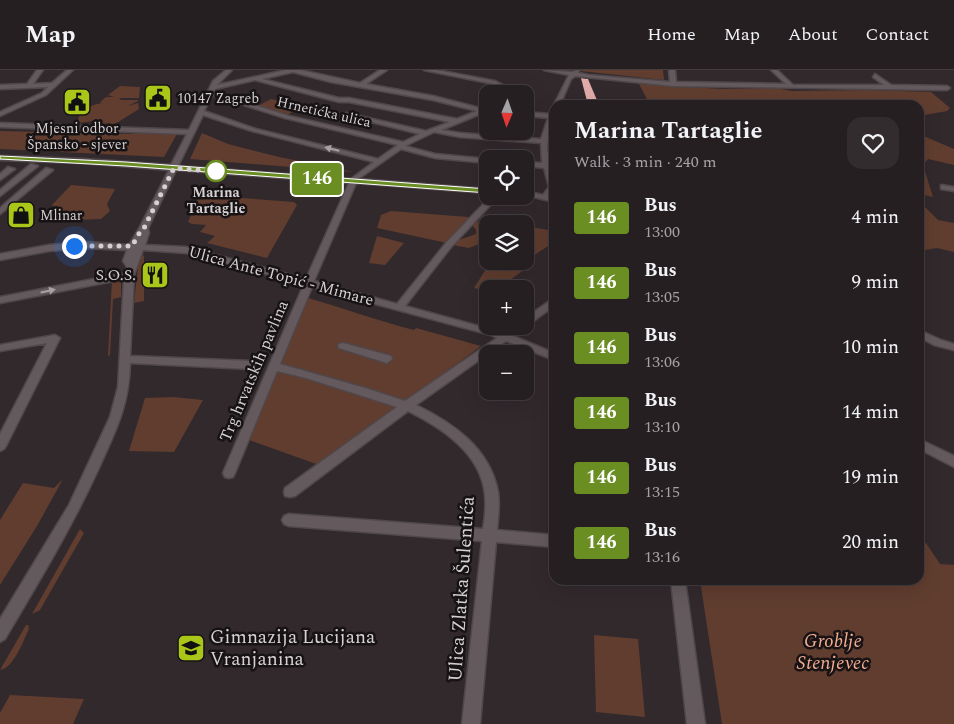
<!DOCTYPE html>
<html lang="en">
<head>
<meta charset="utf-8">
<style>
	:root { --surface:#261f22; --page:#322c2f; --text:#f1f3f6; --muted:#a4a2a5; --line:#423d40 }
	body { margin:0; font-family:Spectral,serif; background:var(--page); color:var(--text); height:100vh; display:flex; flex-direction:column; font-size:19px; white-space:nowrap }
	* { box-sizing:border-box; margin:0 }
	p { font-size:16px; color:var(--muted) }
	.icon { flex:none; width:28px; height:28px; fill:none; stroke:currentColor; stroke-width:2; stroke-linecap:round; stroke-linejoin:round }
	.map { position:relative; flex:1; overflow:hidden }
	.details { position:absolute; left:549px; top:30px; width:375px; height:485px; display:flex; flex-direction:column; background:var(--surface); border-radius:15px; box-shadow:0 5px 20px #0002,0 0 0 1px var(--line) }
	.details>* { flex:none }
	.badge { padding:0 10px; border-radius:4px; font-size:18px; line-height:32px }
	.needle { width:32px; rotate:182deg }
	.fabs { position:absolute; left:479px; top:15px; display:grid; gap:10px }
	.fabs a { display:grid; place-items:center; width:55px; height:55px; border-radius:10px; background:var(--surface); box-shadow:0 5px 20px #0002,0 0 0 1px var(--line); font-size:25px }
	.you { position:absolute; width:25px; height:25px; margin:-12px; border:4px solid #fff; border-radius:50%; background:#1a73e8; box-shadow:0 0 0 8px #1a73e833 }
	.map>.badge { position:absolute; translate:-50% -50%; box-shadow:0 0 0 2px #fff }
	.round { display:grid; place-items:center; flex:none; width:52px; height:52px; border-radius:15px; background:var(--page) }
	.head { display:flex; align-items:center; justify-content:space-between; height:85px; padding:0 25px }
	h1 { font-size:24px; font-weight:700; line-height:38px }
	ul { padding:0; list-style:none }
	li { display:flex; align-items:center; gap:15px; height:65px; padding:0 25px }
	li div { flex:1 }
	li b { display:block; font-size:19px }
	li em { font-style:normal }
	li .badge { min-width:55px; font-weight:700; text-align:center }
	header { display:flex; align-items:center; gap:30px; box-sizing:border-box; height:70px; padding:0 25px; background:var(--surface); border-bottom:1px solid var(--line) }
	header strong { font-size:24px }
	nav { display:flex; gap:28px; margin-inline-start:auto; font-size:18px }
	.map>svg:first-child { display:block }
	.green { fill:#603d2f }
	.building { fill:#e0abab }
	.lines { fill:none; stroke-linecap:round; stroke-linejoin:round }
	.minor-casing { stroke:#4f474a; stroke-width:3 }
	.minor { fill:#645a5e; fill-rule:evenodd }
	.oneway { fill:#a8a1a4 }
	.line { fill:#6b8e23; stroke:#fff }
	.walk { stroke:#d6d0d2; stroke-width:5; stroke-dasharray:0 9 }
	.stop-dot { fill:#fff; stroke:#6b8e23; stroke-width:2.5 }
	.labels { text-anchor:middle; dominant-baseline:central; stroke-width:5; stroke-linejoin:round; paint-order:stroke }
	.far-poi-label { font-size:14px; fill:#d6d0d2; stroke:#171315; text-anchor:start }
	.far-street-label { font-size:14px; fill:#d6d0d2; stroke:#171315 }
	.far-stop-label { font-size:14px; font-weight:bold; fill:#d6d0d2; stroke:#171315 }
	.poi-label { font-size:16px; fill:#d6d0d2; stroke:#171315; text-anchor:end }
	.street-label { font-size:16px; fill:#d6d0d2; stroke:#171315 }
	.near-street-label { font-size:19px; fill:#d6d0d2; stroke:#171315 }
	.near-poi-label { font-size:19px; fill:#d6d0d2; stroke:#171315; text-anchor:start }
	.near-park-label { font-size:19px; font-style:italic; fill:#f3ac8f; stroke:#171315 }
</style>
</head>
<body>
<header>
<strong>Map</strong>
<nav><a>Home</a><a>Map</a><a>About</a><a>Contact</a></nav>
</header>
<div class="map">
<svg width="954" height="654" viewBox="0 0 954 654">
	<rect width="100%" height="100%" fill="#32292d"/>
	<path class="green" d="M581,0H663L664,10L580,1Z
		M639,14L723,19L775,18L792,21L868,20L931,22L950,38L947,41L919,46V35H650Z
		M120,16L140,17L139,28H119L121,30H138V31L128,36L138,33L139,39L115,54L92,53L94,51L78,53C78,40 90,35 102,33L100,32L106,27H114L108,25Z
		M271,29L302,37L287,45L256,37Z
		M0,61L131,64L138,62L177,64L164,87L0,79Z
		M202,63L228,74L279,87L353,102L190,89Z
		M919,64L954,79V95L928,89L923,95L933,127L919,124Z
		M71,115L115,119L107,134L110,141L101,149L76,150L52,135Z
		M203,125L294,132L297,135L267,188L207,173L215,166L200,162L206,155L192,154L188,152L199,127Z
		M919,131L938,150L954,153V182L937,178L919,181Z
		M391,141L468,147L470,149L447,173L377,158L381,145Z
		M478,151L487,162V174H479L469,178L453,175L456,171L476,164V160L472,155Z
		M525,156L554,161V172L530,188L525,186Z
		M377,166L404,173L385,195L369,193Z
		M142,184L144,186V231L134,233L139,188Z
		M491,191H506L529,196L498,219H488L487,221L474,218Z
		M112,210L121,213V227L113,229L110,285L108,286Z
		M308,228C344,238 378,251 414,260L416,258L481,276L319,395L249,370Z
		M173,327L203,330L174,382L129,381L145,328Z
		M63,409L37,456L0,515V450L23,413L54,418Z
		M80,459L84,463L40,540L32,544Z
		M926,473L940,494L954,495V654H722L700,510H919V476Z
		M26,555H28L29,559C23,571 14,598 0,600Z
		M594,565L638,569L645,647L596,642Z
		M10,625L84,629L73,654H0V643Z"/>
	<path class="building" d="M581,8L588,9L599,35H588Z"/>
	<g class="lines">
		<g class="minor-casing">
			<path id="minor" d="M37,0H43L33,14L52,13L67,0H73L46,25L0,46V42L42,23L48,17L0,19V15L27,14Z
				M226,0H232L217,15L286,0H300L360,13L380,0H387L366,14L433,26L480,38L488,33V38L478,45L441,60L460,63L541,69L548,48L525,46V42L550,44L554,40V50L548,68L547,80L554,104V121L550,124L554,128V132L525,125V121L543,125L549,117L544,98L525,96V92L542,93L541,73L460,67L434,62L405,76L435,84L488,89V93L435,88L401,79L358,109L488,119V123L356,113L314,211L397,234L446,173L491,126H499L451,177L405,236L504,263L514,256H525V248L554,228V236L513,266L554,283V290L506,271L416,335C453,353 490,378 498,422C500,435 498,448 497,460L554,465V477L496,472L480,654H462L482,471L289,456L284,454L282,450L284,446L289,444L483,459C485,448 486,436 485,425C481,383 442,358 408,341L295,426L290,427L285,426L284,422L285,418L397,337L306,308L277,301L235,403L233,407L229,408L225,407L223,403L304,214L186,183L143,180L134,205L130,286L251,291L256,295L251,299L130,293C129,336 116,360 99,398C72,457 38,513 5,569L0,572V549L69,435L110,347L118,317L124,209L0,233V227L125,203L127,197L123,191L127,180L86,178L49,181L0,190V184L49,175L86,172L129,175L140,157L169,100L83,93L0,90V86L83,89L171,95L187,64L0,57V53L189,60L213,11ZM293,2L331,12L433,30L477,41L457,49L349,28H339L262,9ZM255,10L339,32H349L450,52L426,61L346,43L343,45L420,64L403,72L289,46L213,22L215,19ZM212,25L285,48L398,75L378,89L256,59L204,41ZM203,45L252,61L374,92L351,109L178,96ZM176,100L349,113L306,209L186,177L145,175L149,163L148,158ZM312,217L491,265L497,268L405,331L365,318L280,294Z
				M424,0H436L495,11L503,15L500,24H494L497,16L494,14Z
				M544,0L572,2L579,0L578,3L589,5L670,12L669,0H675L676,12L786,14L771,0H777L793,15H884L873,7L875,4L891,15L947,16L950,18L947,20L673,16L575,6L571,9L560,35H554L569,5Z
				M31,94L38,96L0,126V120Z
				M8,97L15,99L0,110V104Z
				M46,98L53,100L0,144V138Z
				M941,115L954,117V121L941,119Z
				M919,260L941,270L954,274V280L934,275L919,267Z
				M55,265L60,268L6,376L4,379L0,381V364L47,273L0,281V275Z
				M343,273L391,286L392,289L387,293L339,278L338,276L339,274Z
				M919,369L954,386V397L919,379Z
				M671,510H685L705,654H687Z"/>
		</g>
		<use href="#minor" class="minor"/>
	</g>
	<defs><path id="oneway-solid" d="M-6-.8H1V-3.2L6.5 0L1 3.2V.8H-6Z" transform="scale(1.25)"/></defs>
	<g class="oneway">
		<use href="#oneway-solid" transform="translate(332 79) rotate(-166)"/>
		<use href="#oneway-solid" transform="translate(48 221) rotate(-12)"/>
	</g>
	<path class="line" d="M0,86L126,92L488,119L491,121L488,123L126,96L0,89Z"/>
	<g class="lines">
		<path class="walk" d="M74,176H132L140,162L144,158L174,98L222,102L216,101"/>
	</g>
	<defs>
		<g id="civic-square" transform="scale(1.4375)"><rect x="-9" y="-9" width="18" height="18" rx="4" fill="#aac719" stroke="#171315"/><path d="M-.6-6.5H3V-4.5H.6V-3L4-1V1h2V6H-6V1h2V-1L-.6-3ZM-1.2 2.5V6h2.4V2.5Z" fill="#111"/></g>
		<g id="shop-square" transform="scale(1.4375)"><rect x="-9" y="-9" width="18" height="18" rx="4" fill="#aac719" stroke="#171315"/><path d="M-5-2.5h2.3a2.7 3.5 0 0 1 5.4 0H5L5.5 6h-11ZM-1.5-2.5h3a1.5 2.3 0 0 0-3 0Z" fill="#111"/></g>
		<g id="restaurant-square" transform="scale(1.4375)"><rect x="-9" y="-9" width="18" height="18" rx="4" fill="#aac719" stroke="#171315"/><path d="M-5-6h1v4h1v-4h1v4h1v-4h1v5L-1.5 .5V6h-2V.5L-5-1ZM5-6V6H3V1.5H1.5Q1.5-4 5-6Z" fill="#111"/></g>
		<g id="school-square" transform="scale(1.4375)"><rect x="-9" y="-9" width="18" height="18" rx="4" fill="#aac719" stroke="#171315"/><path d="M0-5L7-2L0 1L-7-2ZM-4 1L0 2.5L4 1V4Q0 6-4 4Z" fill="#111"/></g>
	</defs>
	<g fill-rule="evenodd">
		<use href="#civic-square" x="158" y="28"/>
		<use href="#civic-square" x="77" y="32"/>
		<use href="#shop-square" x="21" y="145"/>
		<use href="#restaurant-square" x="155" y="205"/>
		<use href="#school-square" x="191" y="578"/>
	</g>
	<circle class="stop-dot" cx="216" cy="101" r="10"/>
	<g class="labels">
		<g class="far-poi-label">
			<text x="177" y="28">10147 Zagreb</text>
			<text x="77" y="58" text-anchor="middle">Mjesni odbor<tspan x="77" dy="16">Špansko - sjever</tspan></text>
			<text x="40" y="145">Mlinar</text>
		</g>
		<g class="far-street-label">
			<text transform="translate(324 42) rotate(13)">Hrnetićka ulica</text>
		</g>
		<g class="far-stop-label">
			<text x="216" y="122">Marina<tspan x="216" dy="16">Tartaglie</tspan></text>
		</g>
		<g class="poi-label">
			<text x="136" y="205">S.O.S.</text>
		</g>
		<g class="street-label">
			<text transform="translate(281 206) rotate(15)">Ulica Ante Topić - Mimare</text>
			<text transform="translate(254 301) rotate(-67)">Trg hrvatskih pavlina</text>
		</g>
		<g class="near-street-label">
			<text transform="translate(462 519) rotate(-86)">Ulica Zlatka Šulentića</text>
		</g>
		<g class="near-poi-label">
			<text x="210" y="567">Gimnazija Lucijana<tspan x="210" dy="22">Vranjanina</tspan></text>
		</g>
		<g class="near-park-label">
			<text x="833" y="571">Groblje<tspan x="833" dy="22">Stenjevec</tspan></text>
		</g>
	</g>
</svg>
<div class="fabs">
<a><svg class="needle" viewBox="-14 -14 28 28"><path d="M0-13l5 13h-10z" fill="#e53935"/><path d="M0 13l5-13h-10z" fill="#a4a2a5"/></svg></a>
<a><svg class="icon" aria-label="locate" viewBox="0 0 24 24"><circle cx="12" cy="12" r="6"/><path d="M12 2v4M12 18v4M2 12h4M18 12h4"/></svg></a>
<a><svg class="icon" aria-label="layers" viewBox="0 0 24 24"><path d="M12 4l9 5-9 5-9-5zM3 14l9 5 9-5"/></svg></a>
<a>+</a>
<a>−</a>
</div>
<div class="you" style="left:74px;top:176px"></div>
<b class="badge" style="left:317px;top:109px;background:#6b8e23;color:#fff">146</b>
<section class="details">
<div class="head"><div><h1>Marina Tartaglie</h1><p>Walk · 3 min · 240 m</p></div><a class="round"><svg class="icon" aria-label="heart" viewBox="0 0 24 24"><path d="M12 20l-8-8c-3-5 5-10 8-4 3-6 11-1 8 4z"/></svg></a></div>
<ul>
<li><span class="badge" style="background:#6b8e23;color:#fff">146</span><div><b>Bus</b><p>13:00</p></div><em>4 min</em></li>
<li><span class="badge" style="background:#6b8e23;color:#fff">146</span><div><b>Bus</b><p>13:05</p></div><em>9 min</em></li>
<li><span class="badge" style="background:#6b8e23;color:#fff">146</span><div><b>Bus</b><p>13:06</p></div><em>10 min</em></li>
<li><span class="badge" style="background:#6b8e23;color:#fff">146</span><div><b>Bus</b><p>13:10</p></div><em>14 min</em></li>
<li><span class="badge" style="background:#6b8e23;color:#fff">146</span><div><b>Bus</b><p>13:15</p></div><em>19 min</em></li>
<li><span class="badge" style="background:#6b8e23;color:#fff">146</span><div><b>Bus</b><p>13:16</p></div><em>20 min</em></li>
</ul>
</section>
</div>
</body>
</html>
